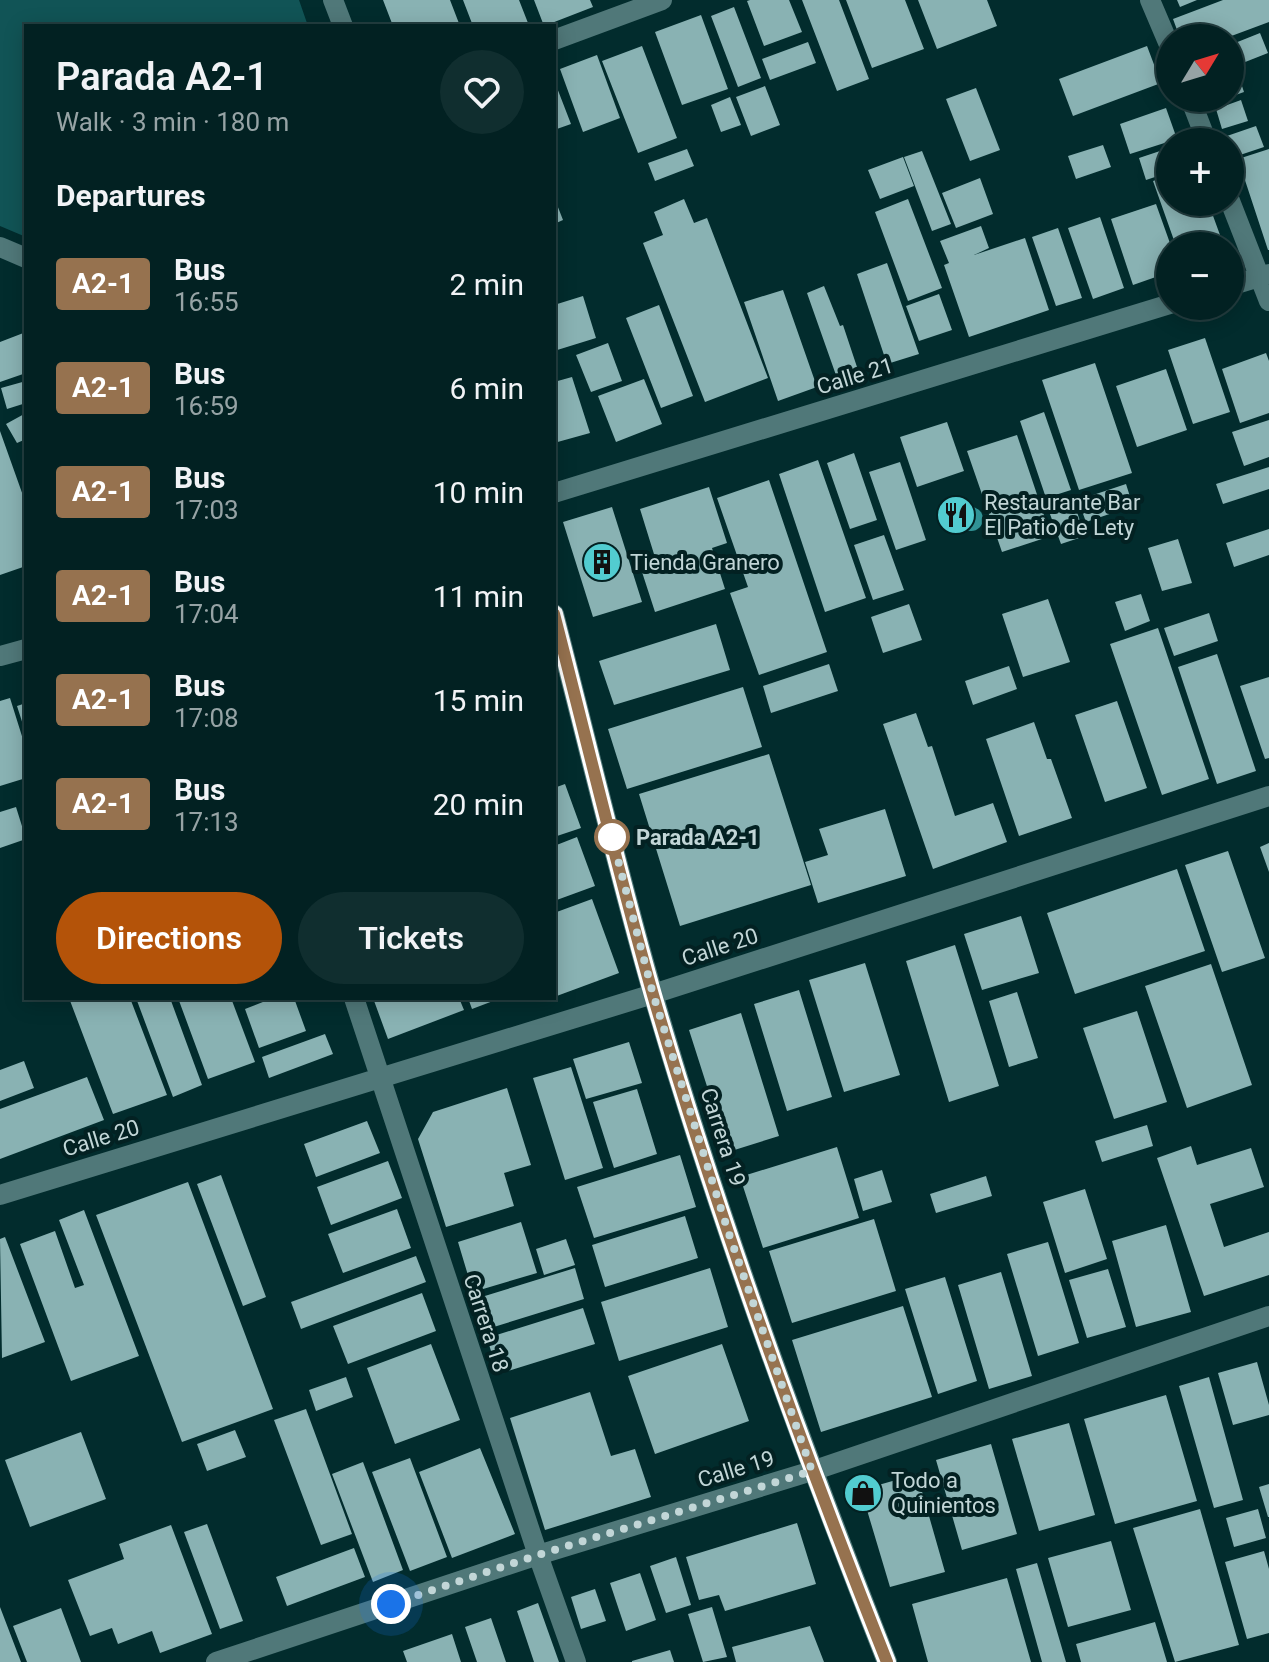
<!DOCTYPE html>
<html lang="en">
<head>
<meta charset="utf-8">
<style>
	:root { --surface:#022122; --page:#102e2f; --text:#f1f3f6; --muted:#96a3a5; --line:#233e40; --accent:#b45309 }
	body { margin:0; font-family:Roboto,sans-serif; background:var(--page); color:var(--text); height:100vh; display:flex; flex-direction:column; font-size:30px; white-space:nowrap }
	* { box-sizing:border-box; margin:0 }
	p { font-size:26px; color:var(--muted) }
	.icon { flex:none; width:44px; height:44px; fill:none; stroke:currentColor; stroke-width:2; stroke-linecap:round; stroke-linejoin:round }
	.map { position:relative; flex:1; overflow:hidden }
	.details { position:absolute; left:24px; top:24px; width:532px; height:976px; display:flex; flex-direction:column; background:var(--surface); border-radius:0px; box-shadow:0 4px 20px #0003,0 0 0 2px var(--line) }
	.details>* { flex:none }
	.badge { padding:0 16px; border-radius:6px; font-size:28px; line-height:52px }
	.needle { width:52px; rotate:52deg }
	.buttons { position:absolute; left:1156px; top:24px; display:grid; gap:16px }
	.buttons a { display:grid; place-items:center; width:88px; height:88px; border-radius:50%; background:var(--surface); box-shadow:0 4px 20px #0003,0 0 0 2px var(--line); font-size:40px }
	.you { position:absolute; width:40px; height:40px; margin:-20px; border:6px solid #fff; border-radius:50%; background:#1a73e8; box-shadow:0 0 0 12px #1a73e833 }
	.map>.badge { position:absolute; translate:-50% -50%; box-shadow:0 0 0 4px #fff }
	h2 { padding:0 32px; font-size:30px; line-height:72px }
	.round { display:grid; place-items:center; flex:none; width:84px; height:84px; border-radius:42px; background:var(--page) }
	.headline { display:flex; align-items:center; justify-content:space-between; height:136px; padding:0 32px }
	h1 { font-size:38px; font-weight:600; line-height:60px }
	.action { display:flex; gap:16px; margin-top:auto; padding:16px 32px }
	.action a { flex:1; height:92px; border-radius:48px; background:var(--accent); color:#fff; font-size:32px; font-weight:600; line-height:92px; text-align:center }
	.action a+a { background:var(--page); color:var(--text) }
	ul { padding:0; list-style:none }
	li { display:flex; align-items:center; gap:24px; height:104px; padding:0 32px }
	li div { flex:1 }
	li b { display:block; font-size:30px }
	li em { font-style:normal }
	li .badge { min-width:88px; font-weight:700; text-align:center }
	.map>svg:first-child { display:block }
	.green { fill:#115456 }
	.building { fill:#89b2b3 }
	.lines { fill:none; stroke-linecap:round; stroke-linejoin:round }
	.minor { stroke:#507879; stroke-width:20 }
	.tertiary { stroke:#507879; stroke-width:20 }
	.tree { fill:#319396 }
	.line-casing { stroke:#fff; stroke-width:18 }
	.line { stroke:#96724f; stroke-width:12 }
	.walk { stroke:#c2d6d7; stroke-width:8; stroke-dasharray:0 14.4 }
	.stop-dot { fill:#fff; stroke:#96724f; stroke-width:4 }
	.labels { text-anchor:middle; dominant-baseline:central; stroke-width:8; stroke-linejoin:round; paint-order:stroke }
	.street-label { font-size:22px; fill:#c2d6d7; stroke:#032122 }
	.poi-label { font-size:22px; fill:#c2d6d7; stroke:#032122; text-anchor:start }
	.stop-label { font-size:22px; font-weight:bold; fill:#c2d6d7; stroke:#032122; text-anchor:start }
</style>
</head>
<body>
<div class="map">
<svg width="1269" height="1662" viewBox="0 0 1269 1662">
	<rect width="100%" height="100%" fill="#022c2d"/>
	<path class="green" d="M0,0H299L308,26H26V237L0,226Z"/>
	<path class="building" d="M383,0H450L460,26H393Z
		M463,0H519L528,23L518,26H473Z
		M534,0H590L593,7L544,26Z
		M750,0H789L802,32L764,46L747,1Z
		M802,0H839L869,79L837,91Z
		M846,0H905L924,49L872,68Z
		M918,0H987L997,26L937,49Z
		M1177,0H1197L1180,7Z
		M1223,0H1269V22L1226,38H1180L1173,19Z
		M734,7L761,78L738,87L711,16Z
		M701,15L728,89L682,105L655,32Z
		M1260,33L1268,53L1230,68V45Z
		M808,42L816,63L770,80L762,59Z
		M642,46L677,138L638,153L602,61Z
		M1147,46L1161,83L1073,116L1059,79Z
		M597,55L620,118L583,132L560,69Z
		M1236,68L1244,92L1230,97V70Z
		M554,80L571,124L554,130Z
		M765,86L780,125L751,136L736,97Z
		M976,88L1000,150L970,161L946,99Z
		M730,97L741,125L721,132L711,105Z
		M1241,100L1248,121L1222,129L1216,109Z
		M1166,108L1177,139L1130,154L1120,124Z
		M1256,126L1264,147L1231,158L1230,142H1226L1224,137Z
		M1103,145L1111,167L1076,179L1068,156Z
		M1169,148L1170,172L1146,180L1139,158Z
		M687,149L694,166L655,181L648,163Z
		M1269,149V250H1268L1238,159Z
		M922,151L951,224L932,231L904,157Z
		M903,157L914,186L880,199L868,170Z
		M1170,175V202H1208L1224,246H1176L1153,181Z
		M980,178L993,214L956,228L942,193Z
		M554,197L563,220L554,224Z
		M684,199L694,223L707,218L768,378L705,402L643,243L663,235L654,212Z
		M908,199L942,288L908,301L875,212Z
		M1156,204L1171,246L1170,272L1133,285L1111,219Z
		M1100,217L1124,288L1093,299L1068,228Z
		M981,226L989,248L974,255L1025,238L1049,310L969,337L944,265L949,263L940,241Z
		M1058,228L1082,298L1056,306L1032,237Z
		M887,263L919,354L887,364L857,274Z
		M824,286L840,326L843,325L858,370L837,378L807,293Z
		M783,290L817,387L778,401L744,302Z
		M939,294L952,330L919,341L906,306Z
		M583,296L596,338L554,351V305Z
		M659,305L693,396L661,408L626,318Z
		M26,332V373L0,382V342Z
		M1205,338L1230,412L1193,424L1168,350Z
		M608,343L622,381L591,392L576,355Z
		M1266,353L1269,361V413L1240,423L1222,369Z
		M1095,363L1132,473L1079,490L1042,380Z
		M1166,369L1187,430L1137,447L1116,386Z
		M572,377L590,433L554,443V382Z
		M644,379L662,424L616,442L598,396Z
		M26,381V403L7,409L1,388Z
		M1044,412L1071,490L1046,498L1020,421Z
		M26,413V439L17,443L6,424Z
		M1269,420V457L1244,466L1232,432Z
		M947,422L964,471L917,487L900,437Z
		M0,431L26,504V566L0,575Z
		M1017,435L1051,536L1002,552L967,451Z
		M854,453L877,520L850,529L827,463Z
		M818,460L866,598L825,612L779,474Z
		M900,462L926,540L896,550L869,472Z
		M1269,467V489L1223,504L1216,484Z
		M769,480L827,652L759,675L730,593L748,587L717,498Z
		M1126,484L1133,506L1086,522L1078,500Z
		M709,487L727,543L712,548L725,589L655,612L642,572L658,567L640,509Z
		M1072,497L1085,536L1061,544L1047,506Z
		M612,507L642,602L593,617L563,522Z
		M1269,529V555L1234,567L1226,543Z
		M884,535L904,590L873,600L854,545Z
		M1178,539L1192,583L1162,591L1148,548Z
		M1141,594L1150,621L1125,631L1115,602Z
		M1048,599L1070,662L1023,677L1002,614Z
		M909,604L922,640L883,653L871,617Z
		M1209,613L1218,641L1174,656L1164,628Z
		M716,624L730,670L614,705L599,661Z
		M1158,628L1209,779L1162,795L1110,644Z
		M1217,654L1256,771L1217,784L1178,667Z
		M829,664L838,691L771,713L763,686Z
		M1009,666L1017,689L973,705L965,681Z
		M1269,677V758L1265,759L1240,686Z
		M743,687L762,747L627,789L608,729Z
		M10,698L26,749V778L0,786V701Z
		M1117,701L1147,788L1105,802L1075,715Z
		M26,703V731H25L17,706Z
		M916,713L928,747L932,746L955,816L993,803L1007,842L933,869L883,724Z
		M1034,722L1047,759H1051L1072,818L1019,836L986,739Z
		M769,754L811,885L680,926L639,794Z
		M565,784L581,828L554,837V788Z
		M16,807L26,839L0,848V812Z
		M885,809L906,876L818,903L805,862L828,855L819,829Z
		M577,837L595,886L554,901V846Z
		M1269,843V872L1260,847Z
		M1228,851L1265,958L1222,972L1185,865Z
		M1177,869L1205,951L1075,994L1047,913Z
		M592,899L619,973L554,997V913Z
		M1021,916L1039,973L982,990L964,934Z
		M955,945L999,1086L949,1102L906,961Z
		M865,963L900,1075L844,1092L809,980Z
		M1211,964L1252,1085L1187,1108L1145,986Z
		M799,990L832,1097L787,1111L754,1004Z
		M1017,992L1038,1058L1009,1067L989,1001Z
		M69,998H130L167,1095L113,1114Z
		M136,998H170L202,1085L173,1097Z
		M178,998H231L255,1062L208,1079Z
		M273,998H294L306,1031L259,1048L245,1009Z
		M373,998H459L464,1010L388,1039Z
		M468,998H501L472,1009Z
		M1137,1011L1167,1102L1114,1119L1083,1028Z
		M741,1013L779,1136L728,1152L689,1030Z
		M325,1034L333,1054L269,1078L262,1057Z
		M629,1042L642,1083L586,1099L573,1059Z
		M24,1061L34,1088L0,1101V1070Z
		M571,1067L603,1168L565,1180L533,1078Z
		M87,1077L104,1120L0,1159V1109Z
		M507,1088L531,1165L504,1173L514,1206L446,1227L418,1139L433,1112Z
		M637,1089L657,1154L614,1168L593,1102Z
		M367,1121L380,1153L316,1177L304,1144Z
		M1147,1125L1153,1146L1102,1162L1095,1141Z
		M1191,1146L1197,1165L1251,1148L1264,1187L1210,1204L1224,1247L1269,1232V1275L1204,1296L1157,1158Z
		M837,1147L859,1218L763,1248L740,1177Z
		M680,1155L696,1207L594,1238L577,1187Z
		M388,1161L402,1198L331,1225L317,1187Z
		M882,1170L892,1202L863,1211L854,1179Z
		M221,1175L266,1297L243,1306L197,1184Z
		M986,1176L992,1196L936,1213L930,1194Z
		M188,1182L273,1409L182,1442L96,1215Z
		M1085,1189L1107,1259L1065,1273L1043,1202Z
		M397,1209L411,1248L343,1273L328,1234Z
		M84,1210L139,1356L71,1381L20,1244L55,1231L75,1288L84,1285L59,1220Z
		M685,1216L698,1258L605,1287L592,1245Z
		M874,1219L896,1291L792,1323L769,1251Z
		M521,1222L537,1273L473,1292L458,1242Z
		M1166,1225L1191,1312L1136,1327L1112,1241Z
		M5,1237L45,1342L2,1358L0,1239Z
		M566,1239L575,1265L544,1275L536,1249Z
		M1048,1242L1079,1343L1038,1356L1007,1254Z
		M416,1256L426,1282L301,1329L291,1302Z
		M575,1268L584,1299L484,1330L475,1299Z
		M710,1268L728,1327L619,1361L601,1302Z
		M1108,1269L1126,1327L1087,1338L1069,1280Z
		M1001,1272L1032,1376L989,1389L958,1285Z
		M945,1277L977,1381L938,1394L905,1289Z
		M422,1293L436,1331L348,1364L333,1326Z
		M903,1306L932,1397L821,1432L792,1340Z
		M583,1308L595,1344L498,1374L487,1338Z
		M431,1344L460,1420L395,1444L367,1368Z
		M722,1344L749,1421L655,1454L628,1376Z
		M1257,1362L1269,1405V1415L1233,1425L1218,1373Z
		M346,1377L353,1397L316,1411L309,1390Z
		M1209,1377L1243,1500L1214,1508L1179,1386Z
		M590,1392L611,1456L635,1449L651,1497L545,1530L510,1418Z
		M1166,1395L1197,1501L1115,1524L1084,1419Z
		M306,1409L352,1534L321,1545L274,1420Z
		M1069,1423L1095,1515L1039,1531L1012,1439Z
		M235,1430L246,1457L207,1471L197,1444Z
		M81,1432L106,1499L30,1527L5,1460Z
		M991,1444L1017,1534L962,1550L936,1460Z
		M480,1448L515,1534L452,1558L419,1472Z
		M410,1458L447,1557L410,1571L372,1472Z
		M363,1462L403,1570L373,1582L332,1474Z
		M917,1474L945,1572L890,1587L861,1490Z
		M1269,1484V1517H1268L1259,1487Z
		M1200,1509L1239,1645L1175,1662L1133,1528Z
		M1258,1509L1266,1538L1234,1547L1226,1518Z
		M797,1523L816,1584L725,1611L719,1595L699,1600L686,1557Z
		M207,1524L243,1621L220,1629L184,1532Z
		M171,1525L212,1634L160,1653L152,1631L118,1644L112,1628L90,1636L68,1580L124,1559L119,1544Z
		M1111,1541L1131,1610L1068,1627L1048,1558Z
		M354,1548L365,1577L287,1606L276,1577Z
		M1264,1551L1269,1569V1633L1247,1639L1225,1562Z
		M676,1557L691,1605L666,1613L650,1566Z
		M1037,1563L1066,1662H1042L1016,1569Z
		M640,1573L656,1620L626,1631L610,1583Z
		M1007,1578L1031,1662H928L912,1604Z
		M595,1589L606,1621L581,1629L571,1597Z
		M538,1603L559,1662H534L517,1611Z
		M0,1607L21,1662H0Z
		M712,1607L727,1657L703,1662L688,1614Z
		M61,1608L81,1662H27L13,1626Z
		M491,1618L506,1662H477L465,1627Z
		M1155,1622L1167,1662H1081L1076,1644Z
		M810,1626L824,1662H736L732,1647Z
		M452,1634L461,1662H407L403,1651Z
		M670,1650L674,1662H632V1661Z"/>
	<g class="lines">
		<path class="minor" d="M1150,0L1170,47
			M554,40L662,0
			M1190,98L1207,142
			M1230,201L1269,301
			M0,247L26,258
			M1230,286L1269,274
			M554,493L1170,304
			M354,998L538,1555L576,1662
			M0,1195L653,994L1269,796
			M216,1662L538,1555L812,1471L1269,1316"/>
		<path class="tertiary" d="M333,0L343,26
			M554,614C587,741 617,869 653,994C719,1221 801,1443 887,1662
			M0,656L26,649"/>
	</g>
	<circle class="tree" cx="971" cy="519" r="12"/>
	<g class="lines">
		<g class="line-casing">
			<path id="line" d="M554,614C587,741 617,869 653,995C719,1221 800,1443 887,1662"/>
		</g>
		<use href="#line" class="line"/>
		<path class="walk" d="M391,1604L538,1555L812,1471L729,1234L653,994L612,837"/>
	</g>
	<defs>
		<g id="restaurant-disc" transform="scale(2)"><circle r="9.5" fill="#52ccd0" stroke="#032122"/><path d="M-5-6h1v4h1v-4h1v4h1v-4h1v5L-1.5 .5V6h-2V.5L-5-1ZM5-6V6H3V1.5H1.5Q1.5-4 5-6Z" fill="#111"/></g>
		<g id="building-disc" transform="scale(2)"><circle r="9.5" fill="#52ccd0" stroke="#032122"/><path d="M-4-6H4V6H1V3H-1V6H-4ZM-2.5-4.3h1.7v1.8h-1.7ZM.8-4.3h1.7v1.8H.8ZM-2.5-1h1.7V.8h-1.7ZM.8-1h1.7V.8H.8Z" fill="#111"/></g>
		<g id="shop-disc" transform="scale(2)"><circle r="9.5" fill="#52ccd0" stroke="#032122"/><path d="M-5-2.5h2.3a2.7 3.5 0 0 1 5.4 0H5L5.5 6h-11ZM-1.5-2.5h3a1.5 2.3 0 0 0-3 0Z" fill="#111"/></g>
	</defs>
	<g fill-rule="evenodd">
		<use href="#restaurant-disc" x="956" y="515"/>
		<use href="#building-disc" x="602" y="562"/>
		<use href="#shop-disc" x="863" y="1493"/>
	</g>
	<circle class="stop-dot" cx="612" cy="837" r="16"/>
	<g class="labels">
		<g class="street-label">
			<text transform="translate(855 376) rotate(-17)">Calle 21</text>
			<text transform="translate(720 947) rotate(-18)">Calle 20</text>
			<text transform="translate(723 1137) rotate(72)">Carrera 19</text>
			<text transform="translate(101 1138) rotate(-17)">Calle 20</text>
			<text transform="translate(486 1323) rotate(72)">Carrera 18</text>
			<text transform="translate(736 1469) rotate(-17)">Calle 19</text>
		</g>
		<g class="poi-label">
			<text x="984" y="502">Restaurante Bar<tspan x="984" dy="25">El Patio de Lety</tspan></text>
			<text x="630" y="562">Tienda Granero</text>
			<text x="891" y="1480">Todo a<tspan x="891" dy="25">Quinientos</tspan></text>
		</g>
		<g class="stop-label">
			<text x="636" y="837">Parada A2-1</text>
		</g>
	</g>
</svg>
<div class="buttons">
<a><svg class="needle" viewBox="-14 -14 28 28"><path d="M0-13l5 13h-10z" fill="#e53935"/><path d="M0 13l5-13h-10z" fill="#96a3a5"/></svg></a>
<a>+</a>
<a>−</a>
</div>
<div class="you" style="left:391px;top:1604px"></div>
<section class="details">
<div class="headline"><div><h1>Parada A2-1</h1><p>Walk · 3 min · 180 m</p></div><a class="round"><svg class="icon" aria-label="heart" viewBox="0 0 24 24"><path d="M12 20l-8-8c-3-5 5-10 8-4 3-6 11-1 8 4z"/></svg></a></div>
<h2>Departures</h2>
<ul>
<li><span class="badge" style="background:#96724f;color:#fff">A2-1</span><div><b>Bus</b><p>16:55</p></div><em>2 min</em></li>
<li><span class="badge" style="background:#96724f;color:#fff">A2-1</span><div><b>Bus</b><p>16:59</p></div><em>6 min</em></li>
<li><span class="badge" style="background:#96724f;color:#fff">A2-1</span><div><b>Bus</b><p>17:03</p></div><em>10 min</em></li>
<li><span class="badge" style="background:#96724f;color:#fff">A2-1</span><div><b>Bus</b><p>17:04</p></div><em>11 min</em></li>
<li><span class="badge" style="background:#96724f;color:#fff">A2-1</span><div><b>Bus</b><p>17:08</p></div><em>15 min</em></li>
<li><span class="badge" style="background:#96724f;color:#fff">A2-1</span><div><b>Bus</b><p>17:13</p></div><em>20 min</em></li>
</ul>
<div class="action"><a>Directions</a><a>Tickets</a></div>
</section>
</div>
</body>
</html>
